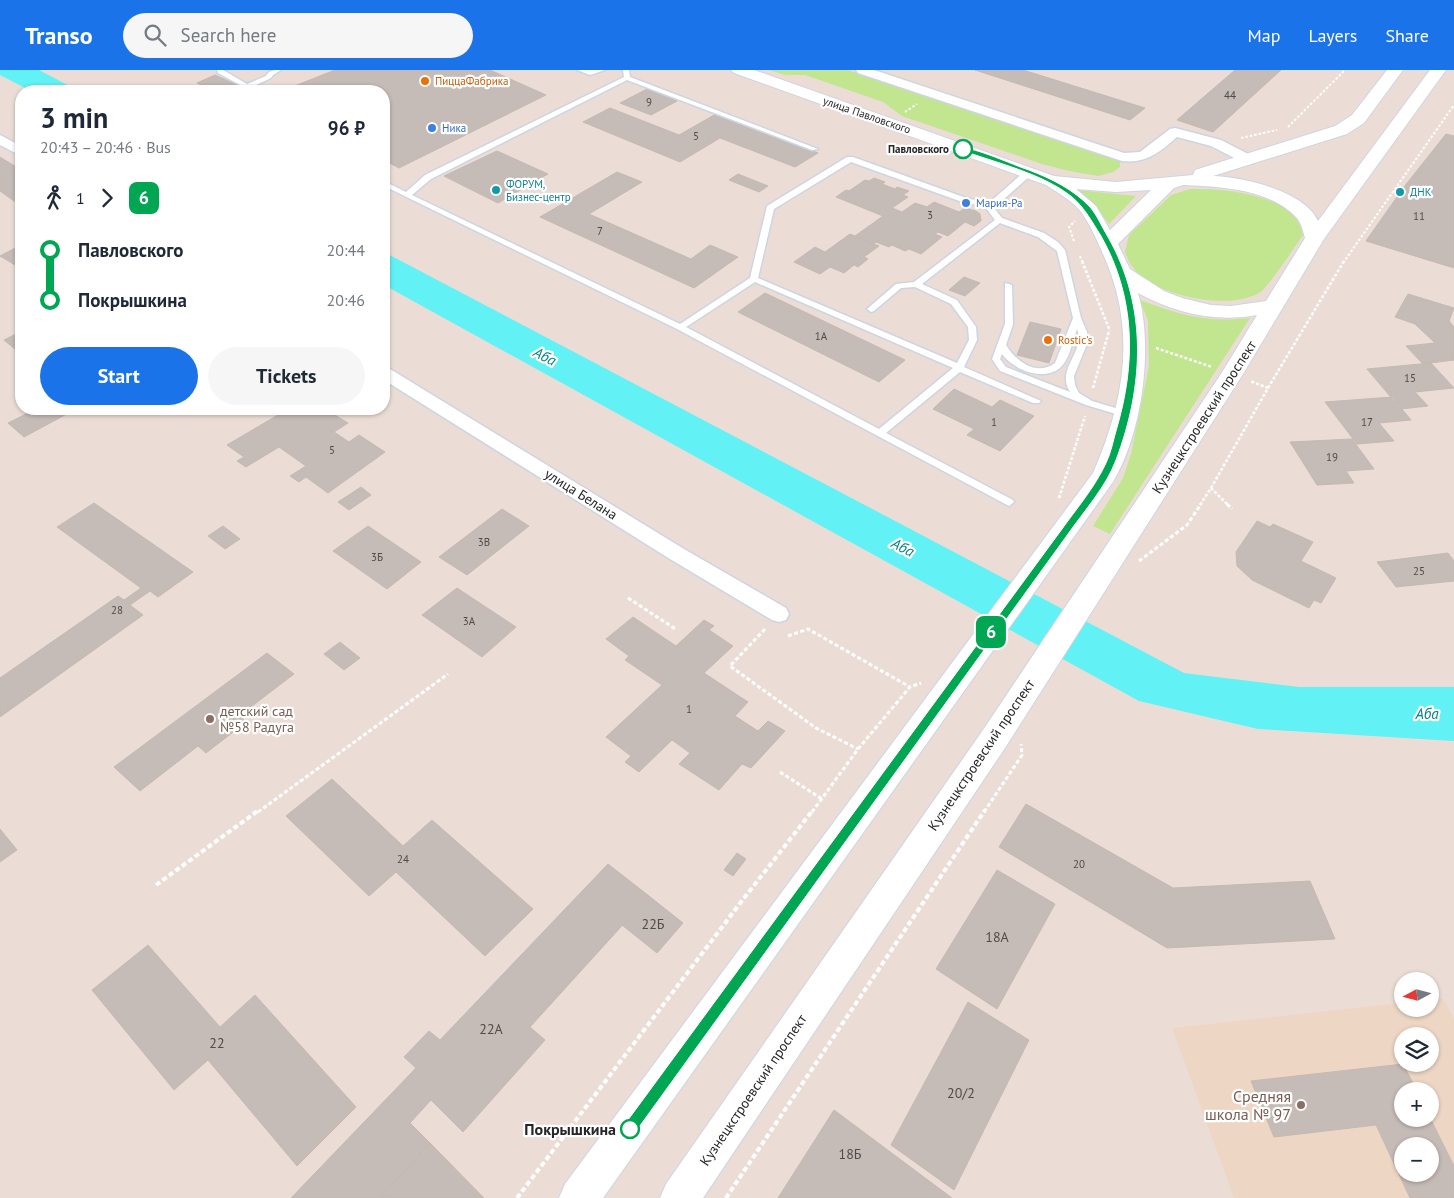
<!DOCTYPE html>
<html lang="en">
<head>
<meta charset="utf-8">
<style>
	:root { --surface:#fff; --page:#f6f6f7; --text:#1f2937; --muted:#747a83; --accent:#1a73e8 }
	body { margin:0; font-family:"PT Sans",sans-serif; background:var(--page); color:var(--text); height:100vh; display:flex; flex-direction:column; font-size:19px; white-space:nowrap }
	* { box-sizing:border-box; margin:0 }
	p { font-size:16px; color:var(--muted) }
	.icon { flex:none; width:28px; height:28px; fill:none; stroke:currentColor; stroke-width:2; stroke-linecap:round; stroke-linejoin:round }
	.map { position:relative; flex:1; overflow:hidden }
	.side { position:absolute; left:15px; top:15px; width:375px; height:330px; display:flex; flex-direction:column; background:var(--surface); border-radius:20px; box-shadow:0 1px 4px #0004 }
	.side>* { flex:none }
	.badge { padding:0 10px; border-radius:8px; font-size:18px; line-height:32px }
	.needle { width:32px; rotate:263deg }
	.tools { position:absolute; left:1394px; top:902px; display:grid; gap:10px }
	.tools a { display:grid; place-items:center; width:45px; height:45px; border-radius:50%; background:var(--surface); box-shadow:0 1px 4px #0004; font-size:25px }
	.map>.badge { position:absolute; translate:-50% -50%; box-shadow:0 0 0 2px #fff }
	.legs { display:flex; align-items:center; gap:8px; height:55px; padding:0 25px; font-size:16px }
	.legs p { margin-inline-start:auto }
	.overview { display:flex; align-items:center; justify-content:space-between; height:85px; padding:0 25px }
	h1 { font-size:28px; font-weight:700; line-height:38px }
	.primary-button { display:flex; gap:10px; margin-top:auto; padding:10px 25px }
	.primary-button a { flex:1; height:58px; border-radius:30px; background:var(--accent); color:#fff; font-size:20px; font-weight:700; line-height:58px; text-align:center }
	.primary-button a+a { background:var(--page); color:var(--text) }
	ul { padding:0 25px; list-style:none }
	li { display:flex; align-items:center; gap:18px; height:50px; font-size:19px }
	li i { display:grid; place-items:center; width:8px; height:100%; margin:0 6px; background:currentColor }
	li i::after { content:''; width:12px; height:12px; margin:-6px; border:4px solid; border-radius:50%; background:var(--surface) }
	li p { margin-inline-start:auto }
	li:first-child i { background:linear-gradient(#0000 50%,currentColor 0) }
	li:last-child i { background:linear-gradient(currentColor 50%,#0000 0) }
	header { display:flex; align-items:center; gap:30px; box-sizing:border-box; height:70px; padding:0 25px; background:var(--accent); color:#fff }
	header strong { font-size:24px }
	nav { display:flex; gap:28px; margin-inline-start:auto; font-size:18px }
	.search { width:350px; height:45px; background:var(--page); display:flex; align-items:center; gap:12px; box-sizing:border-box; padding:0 18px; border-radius:28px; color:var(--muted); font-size:19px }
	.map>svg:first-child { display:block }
	.education { fill:#eed6c4; fill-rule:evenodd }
	.green { fill:#c2e58f }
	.water { fill:#62f1f4 }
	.building { fill:#c5bbb7; stroke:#c5b9b1; fill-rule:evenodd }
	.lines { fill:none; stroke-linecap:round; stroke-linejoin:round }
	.service-casing { stroke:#ccd5e1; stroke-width:3 }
	.minor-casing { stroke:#ccd5e1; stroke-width:3 }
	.secondary-casing { stroke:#ccd5e1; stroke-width:2 }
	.path-far3 { stroke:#fff; stroke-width:2; stroke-dasharray:2.5 2; stroke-linecap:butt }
	.path-far2 { stroke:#fff; stroke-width:2.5; stroke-dasharray:3 2; stroke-linecap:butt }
	.path-far1 { stroke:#fff; stroke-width:3; stroke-dasharray:4 2.5; stroke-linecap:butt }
	.path { stroke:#fff; stroke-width:4; stroke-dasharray:5 3; stroke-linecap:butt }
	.service { fill:#fff; fill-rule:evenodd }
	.minor { fill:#fff; fill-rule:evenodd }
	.secondary { fill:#fff; fill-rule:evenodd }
	.line-1 { fill:#00a651; stroke:#fff }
	.food-dot { fill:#e8710a; stroke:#fff; stroke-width:2 }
	.shop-dot { fill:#3f7fe0; stroke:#fff; stroke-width:2 }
	.stop-1-dot { fill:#fff; stroke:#00a651; stroke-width:2.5 }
	.culture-dot { fill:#0f9aa8; stroke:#fff; stroke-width:2 }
	.education-dot { fill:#8d6e63; stroke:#fff; stroke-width:2 }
	.labels { text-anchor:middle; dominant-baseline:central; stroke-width:4.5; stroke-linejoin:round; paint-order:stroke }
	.far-food-label { font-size:11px; fill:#c56008; stroke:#fff; text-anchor:start }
	.number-label { font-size:11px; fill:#4e4b4a }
	.far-street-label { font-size:11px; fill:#262626; stroke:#fff }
	.far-shop-label { font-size:11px; fill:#366cbe; stroke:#fff; text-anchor:start }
	.far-stop-label { font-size:11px; font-weight:bold; fill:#262626; stroke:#fff; text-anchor:end }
	.far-culture-label { font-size:11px; fill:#0d838f; stroke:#fff; text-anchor:start }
	.street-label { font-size:14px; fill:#262626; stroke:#fff }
	.education-label { font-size:14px; fill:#785e54; stroke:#fff; text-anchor:start }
	.near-number-label { font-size:14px; fill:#4e4b4a }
	.water-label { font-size:15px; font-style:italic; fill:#07808d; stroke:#fff }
	.near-education-label { font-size:16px; fill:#785e54; stroke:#fff; text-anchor:end }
	.near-stop-label { font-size:16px; font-weight:bold; fill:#262626; stroke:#fff; text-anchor:end }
</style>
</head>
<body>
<header>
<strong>Transo</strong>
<div class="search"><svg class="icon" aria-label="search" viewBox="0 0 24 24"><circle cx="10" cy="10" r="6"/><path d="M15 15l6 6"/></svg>Search here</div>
<nav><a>Map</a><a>Layers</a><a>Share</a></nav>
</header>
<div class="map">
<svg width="1454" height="1128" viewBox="0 0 1454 1128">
	<rect width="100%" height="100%" fill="#ebddd6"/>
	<path class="education" d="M1443,928L1454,949V1128H1234L1172,958L1402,933V939H1430V930ZM1402,966H1430V994H1402ZM1402,1021H1430V1049H1402ZM1402,1076H1430V1104H1402Z"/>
	<path class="green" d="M769,0H848L1120,91V97L1113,102L1098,106L1069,101L1042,94L902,46L883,32L805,5H785Z
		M1190,119C1223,118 1297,124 1303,165C1296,175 1267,219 1259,223C1228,241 1156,226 1134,199C1130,194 1127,187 1125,182L1129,165L1171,125Z
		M1077,120L1136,126L1109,154L1097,138Z
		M1140,230C1180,245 1207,253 1250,248L1110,464L1093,456L1123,408L1131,384L1149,296L1148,251Z"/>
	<path class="water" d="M0,0H39L79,21H31L0,5Z
		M384,182L1184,603L1299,617H1454V671L1258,659L1139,631L384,215Z"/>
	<path class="building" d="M335,0H490L546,25L399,98L384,90V21H282Z
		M975,0H1023L1145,38L1130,50Z
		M1235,0H1281L1213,62L1177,50Z
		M215,5L237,15L223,21H214L197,13Z
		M647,19L658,23L660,22L677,31L651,45L620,33Z
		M610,38L679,65L716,44L818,83L795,97L720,68L680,92L583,52Z
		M1446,64L1454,66V198L1366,171L1404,117Z
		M497,81L548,104L498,133L444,106Z
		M0,87L21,100V136L0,121Z
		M617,102L642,112L589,144L691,189L710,175L738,187L694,218L540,147Z
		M738,104L768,116L759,122L729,110Z
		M874,108L885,112L882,114L895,119L897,117L909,121L903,125L908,127L892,138L902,142L915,133L927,137L934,132L959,142L965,138L976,141L980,144L981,151L974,156L965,152L948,166L938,162L935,164L942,167L921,184L909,179L905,181L892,175L889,177L876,172L874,174L855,166L883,146L836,127L846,120L849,121L865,110L869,111Z
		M850,164L879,176L864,187L868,189L858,197L854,195L844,203L830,197L820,204L794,192L815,177L825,182Z
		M21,175V192L15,195L0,186Z
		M964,207L980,213L965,226L949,220Z
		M765,223L905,290L879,312L738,242Z
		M1408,224L1454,238L1449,251L1454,257V290L1423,294L1406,276L1435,273L1415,254L1395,247Z
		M1030,252L1061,259L1049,293L1017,285Z
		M18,263L21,266V277L16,280L4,270Z
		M1431,293L1454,318L1415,322L1428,336L1401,339L1367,299Z
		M954,319L992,337L1000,330L1034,346L1000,381L967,365L974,359L933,339Z
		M1392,327L1411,350L1379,353L1394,371L1357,374L1325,332Z
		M36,339H76L24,367L8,353Z
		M277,339H325L348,353L334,362L349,372L359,365L385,382L328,423L306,407L299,412L290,406L306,396L279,377L246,397L237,391L244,387L227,375L283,342Z
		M1352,369L1374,399L1346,401L1354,413L1317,415L1290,372Z
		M361,417L371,425L349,440L338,432Z
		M94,433L193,502L158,527L150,521L130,535L143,545L0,647V608L118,526L124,530L141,518L57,457Z
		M502,439L529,456L467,505L439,487Z
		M1257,451L1270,457L1273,454L1313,472L1301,491L1336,508L1321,533L1314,530L1309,538L1252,510L1237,496L1236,482Z
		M223,456L240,469L225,479L208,466Z
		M368,456L421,492L387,519L333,481Z
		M1448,483L1454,491V511L1396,517L1377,492Z
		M457,518L516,557L482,587L422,545Z
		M633,547L676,576L704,550L714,556L709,560L733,576L704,603L748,632L735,646L758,661L768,651L785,661L751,698L742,694L719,720L679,694L690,683L672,670L639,702L625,692L631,686L606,667L662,615L625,590L629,586L606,569Z
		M340,572L360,588L344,600L324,584Z
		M267,583L294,604L239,646L246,652L206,683L198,676L140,721L114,697Z
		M332,709L403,776L432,750L533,839L485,886L396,802L369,826L286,746Z
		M1026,734L1173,818L1310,811L1335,869L1167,878L999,777Z
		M0,759L17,780L0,792Z
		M737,783L746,789L733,806L724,800Z
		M608,794L649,826L530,957L545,970L463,1062L431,1030L410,1053L430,1073L382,1126L384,1128H291L416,998L404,987L429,961L440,970Z
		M997,800L1055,834L997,939L936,899Z
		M649,826L683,853L657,883L622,855Z
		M148,875L220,957L255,925L356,1037L297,1096L208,990L174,1020L92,920Z
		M968,932L1029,970L954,1120L891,1075Z
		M1403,994L1417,1021H1402V1049L1430,1048L1454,1096V1128H1410L1376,1055L1274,1067L1251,1011ZM1402,1076H1430V1104H1402Z
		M834,1040L952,1128H778Z
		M430,1073L484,1128H384L382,1126Z"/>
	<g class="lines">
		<g class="service-casing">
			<path id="service" d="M217,0H223L247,14L266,6C269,0 275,0 281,0L273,5L271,8L250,18L234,21L242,16L218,3Z
				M577,0H605L590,5Z
				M623,0H629L630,7L818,79L812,80L627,10L431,109L412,125L680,254L750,208L767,136L847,87H853L969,129L990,132L1025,101H1031V105L994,138L1002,148L1044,163L1058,172L1065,180L1081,248L1087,262V274L1074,306L1075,315L1079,323L1092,331L1129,342V346L1126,347L1086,335L1000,301L992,289L1005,254V213L1012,215L1013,254L1006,275C1016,291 1036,307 1055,293L1073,248L1057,181L1038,167L1000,153L922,214L957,230L976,257L977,270L964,297L1041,331L1039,333H1033L960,302L886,363L1013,430L1014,432L1009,436L677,259L384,116V111L406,122L425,105L624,7ZM851,92L965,133L987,136L986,138L995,150L914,212L896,214L867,239L871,242L874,241L901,218L915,217L951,234L968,257L969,270L957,293L758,208L774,139ZM755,212L953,298L879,359L686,257ZM1077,259C1086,283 1055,298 1070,322L1006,297L1000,289L1002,284C1013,300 1046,313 1062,296C1070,287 1073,270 1077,259Z"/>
		</g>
		<g class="minor-casing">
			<path id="minor" d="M856,0H874L1124,83L1140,82L1170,59L1175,58L1221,70L1254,87L1256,90L1254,93H1244L1211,76L1177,67C1160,82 1146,94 1122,91L858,3Z
				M0,65L21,76V86L0,75Z
				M384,298L390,299L684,479L786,538L789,544L786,550L779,552L772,550L670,489L384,310Z"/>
		</g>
		<g class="secondary-casing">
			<path id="secondary" d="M731,0H754L1054,106L1116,112L1193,105L1195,100L1335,56L1352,45L1387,0H1403L1364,53L1347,64L1213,106C1243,107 1305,121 1318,151L1430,0H1446L1324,169L1243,304L1005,678L703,1128H660L666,1114L983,660L1221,304L1257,245C1216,253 1174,243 1138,223C1154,277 1142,364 1113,412L603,1128H559L565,1114L1093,403C1125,330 1137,259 1103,184C1097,170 1090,155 1082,143C1073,131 1058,123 1046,115L734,3ZM1183,115C1220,117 1268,118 1296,147C1301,152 1303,161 1305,168L1266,231L1231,236L1211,235L1182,228L1164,221L1130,199L1118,174L1174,118ZM1076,119L1116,122L1151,120L1110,160L1096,136Z"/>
		</g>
		<path class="path-far3" d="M905,42L917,34
			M1288,57L1345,0
			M1241,68L1277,60
			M1074,171L1069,157L1075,151
			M1080,186L1083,193
			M1343,193L1454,35"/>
		<path class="path-far2" d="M1082,191L1110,261
			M1156,278L1212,297
			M1093,318L1109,261
			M1268,318L1344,191
			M1211,418L1268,318L1250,311
			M1059,428L1085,346
			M1200,435L1211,418L1228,435"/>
		<path class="path-far1" d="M1227,434L1232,439
			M1139,491L1187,455L1201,434
			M628,528L677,560
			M765,559L730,596L816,658L858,679
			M788,566L808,559L910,617
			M780,702L822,729
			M258,742L448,604
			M812,742L858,679L910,617L921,613
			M984,742L1022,685L1021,674"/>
		<path class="path" d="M156,815L259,740
			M517,1128L741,832L813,740
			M726,1128L985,740"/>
		<use href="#service" class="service"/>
		<use href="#minor" class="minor"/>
		<use href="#secondary" class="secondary"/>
	</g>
	<path class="line-1" d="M961,78C975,77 1013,95 1029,100C1052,109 1073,119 1090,137C1097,145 1102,157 1108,167C1148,237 1144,316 1116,390C1106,417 1084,441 1068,464L634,1064L630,1066L625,1064L623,1059L625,1054L1062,459C1077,438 1095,417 1106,393C1111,383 1113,371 1116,361C1136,294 1136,228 1101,166C1092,152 1085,138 1072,127C1042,103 996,93 961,80Z"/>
	<g class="food-dot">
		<circle cx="425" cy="11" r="5"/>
		<circle cx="1048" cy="270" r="5"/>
	</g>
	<g class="shop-dot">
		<circle cx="432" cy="58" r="5"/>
		<circle cx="966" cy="133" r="5"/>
	</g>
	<g class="stop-1-dot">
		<circle cx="963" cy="79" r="9"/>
		<circle cx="630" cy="1059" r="9"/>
	</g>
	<g class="culture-dot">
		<circle cx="496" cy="120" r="5"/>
		<circle cx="1400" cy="122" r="5"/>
	</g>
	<g class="education-dot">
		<circle cx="210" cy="649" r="5"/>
		<circle cx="1301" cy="1035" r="5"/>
	</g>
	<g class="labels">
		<g class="far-food-label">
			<text x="435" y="11">ПиццаФабрика</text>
			<text x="1058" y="270">Rostic's</text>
		</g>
		<g class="number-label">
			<text x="1230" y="25">44</text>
			<text x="649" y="32">9</text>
			<text x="696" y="66">5</text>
			<text x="930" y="145">3</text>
			<text x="1419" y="146">11</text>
			<text x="600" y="161">7</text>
			<text x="821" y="266">1А</text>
			<text x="1410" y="308">15</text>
			<text x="994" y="352">1</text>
			<text x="1367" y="352">17</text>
			<text x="332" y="380">5</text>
			<text x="1332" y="387">19</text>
			<text x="484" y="472">3В</text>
			<text x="377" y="487">3Б</text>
			<text x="1419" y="501">25</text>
			<text x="117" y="540">28</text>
			<text x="469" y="551">3А</text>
			<text x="689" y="639">1</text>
			<text x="403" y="789">24</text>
			<text x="1079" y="794">20</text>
		</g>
		<g class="far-street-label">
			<text transform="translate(867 45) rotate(19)">улица Павловского</text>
		</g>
		<g class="far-shop-label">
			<text x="442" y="58">Ника</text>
			<text x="976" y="133">Мария-Ра</text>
		</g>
		<g class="far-stop-label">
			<text x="949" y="79">Павловского</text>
		</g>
		<g class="far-culture-label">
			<text x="506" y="114">ФОРУМ,<tspan x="506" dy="13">Бизнес-центр</tspan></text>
			<text x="1410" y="122">ДНК</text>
		</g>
		<g class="street-label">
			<text transform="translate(1204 347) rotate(-57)">Кузнецкстроевский проспект</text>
			<text transform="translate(581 424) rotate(32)">улица Белана</text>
			<text transform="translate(981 685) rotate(-56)">Кузнецкстроевский проспект</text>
			<text transform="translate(753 1020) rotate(-56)">Кузнецкстроевский проспект</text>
		</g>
		<g class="education-label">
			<text x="220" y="641">детский сад<tspan x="220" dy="16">№58 Радуга</tspan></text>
		</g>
		<g class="near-number-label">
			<text x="653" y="854">22Б</text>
			<text x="997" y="867">18А</text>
			<text x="491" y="959">22А</text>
			<text x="217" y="973">22</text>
			<text x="961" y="1023">20/2</text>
			<text x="850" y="1084">18Б</text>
		</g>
		<g class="water-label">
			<text transform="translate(545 286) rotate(28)">Аба</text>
			<text transform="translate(903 477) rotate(28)">Аба</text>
			<text x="1427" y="643">Аба</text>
		</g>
		<g class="near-education-label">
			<text x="1291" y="1026">Средняя<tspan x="1291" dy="18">школа № 97</tspan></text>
		</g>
		<g class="near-stop-label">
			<text x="616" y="1059">Покрышкина</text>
		</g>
	</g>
</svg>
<div class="tools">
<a><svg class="needle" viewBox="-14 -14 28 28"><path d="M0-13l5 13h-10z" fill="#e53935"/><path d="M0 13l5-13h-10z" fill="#747a83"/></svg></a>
<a><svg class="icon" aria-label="layers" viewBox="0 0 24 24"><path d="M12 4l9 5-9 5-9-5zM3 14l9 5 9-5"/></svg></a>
<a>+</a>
<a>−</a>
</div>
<b class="badge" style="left:991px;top:562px;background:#00a651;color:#fff">6</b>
<section class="side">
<div class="overview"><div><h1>3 min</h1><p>20:43 – 20:46 · Bus</p></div><b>96 ₽</b></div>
<div class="legs"><svg class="icon" aria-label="walk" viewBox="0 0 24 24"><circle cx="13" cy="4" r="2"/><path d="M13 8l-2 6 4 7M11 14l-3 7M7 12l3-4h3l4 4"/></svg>1<svg class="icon" aria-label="forward" viewBox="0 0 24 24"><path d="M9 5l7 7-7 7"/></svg><b class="badge" style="background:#00a651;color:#fff">6</b></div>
<ul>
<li><i style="color:#00a651"></i><b>Павловского</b><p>20:44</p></li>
<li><i style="color:#00a651"></i><b>Покрышкина</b><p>20:46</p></li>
</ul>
<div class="primary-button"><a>Start</a><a>Tickets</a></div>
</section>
</div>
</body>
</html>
